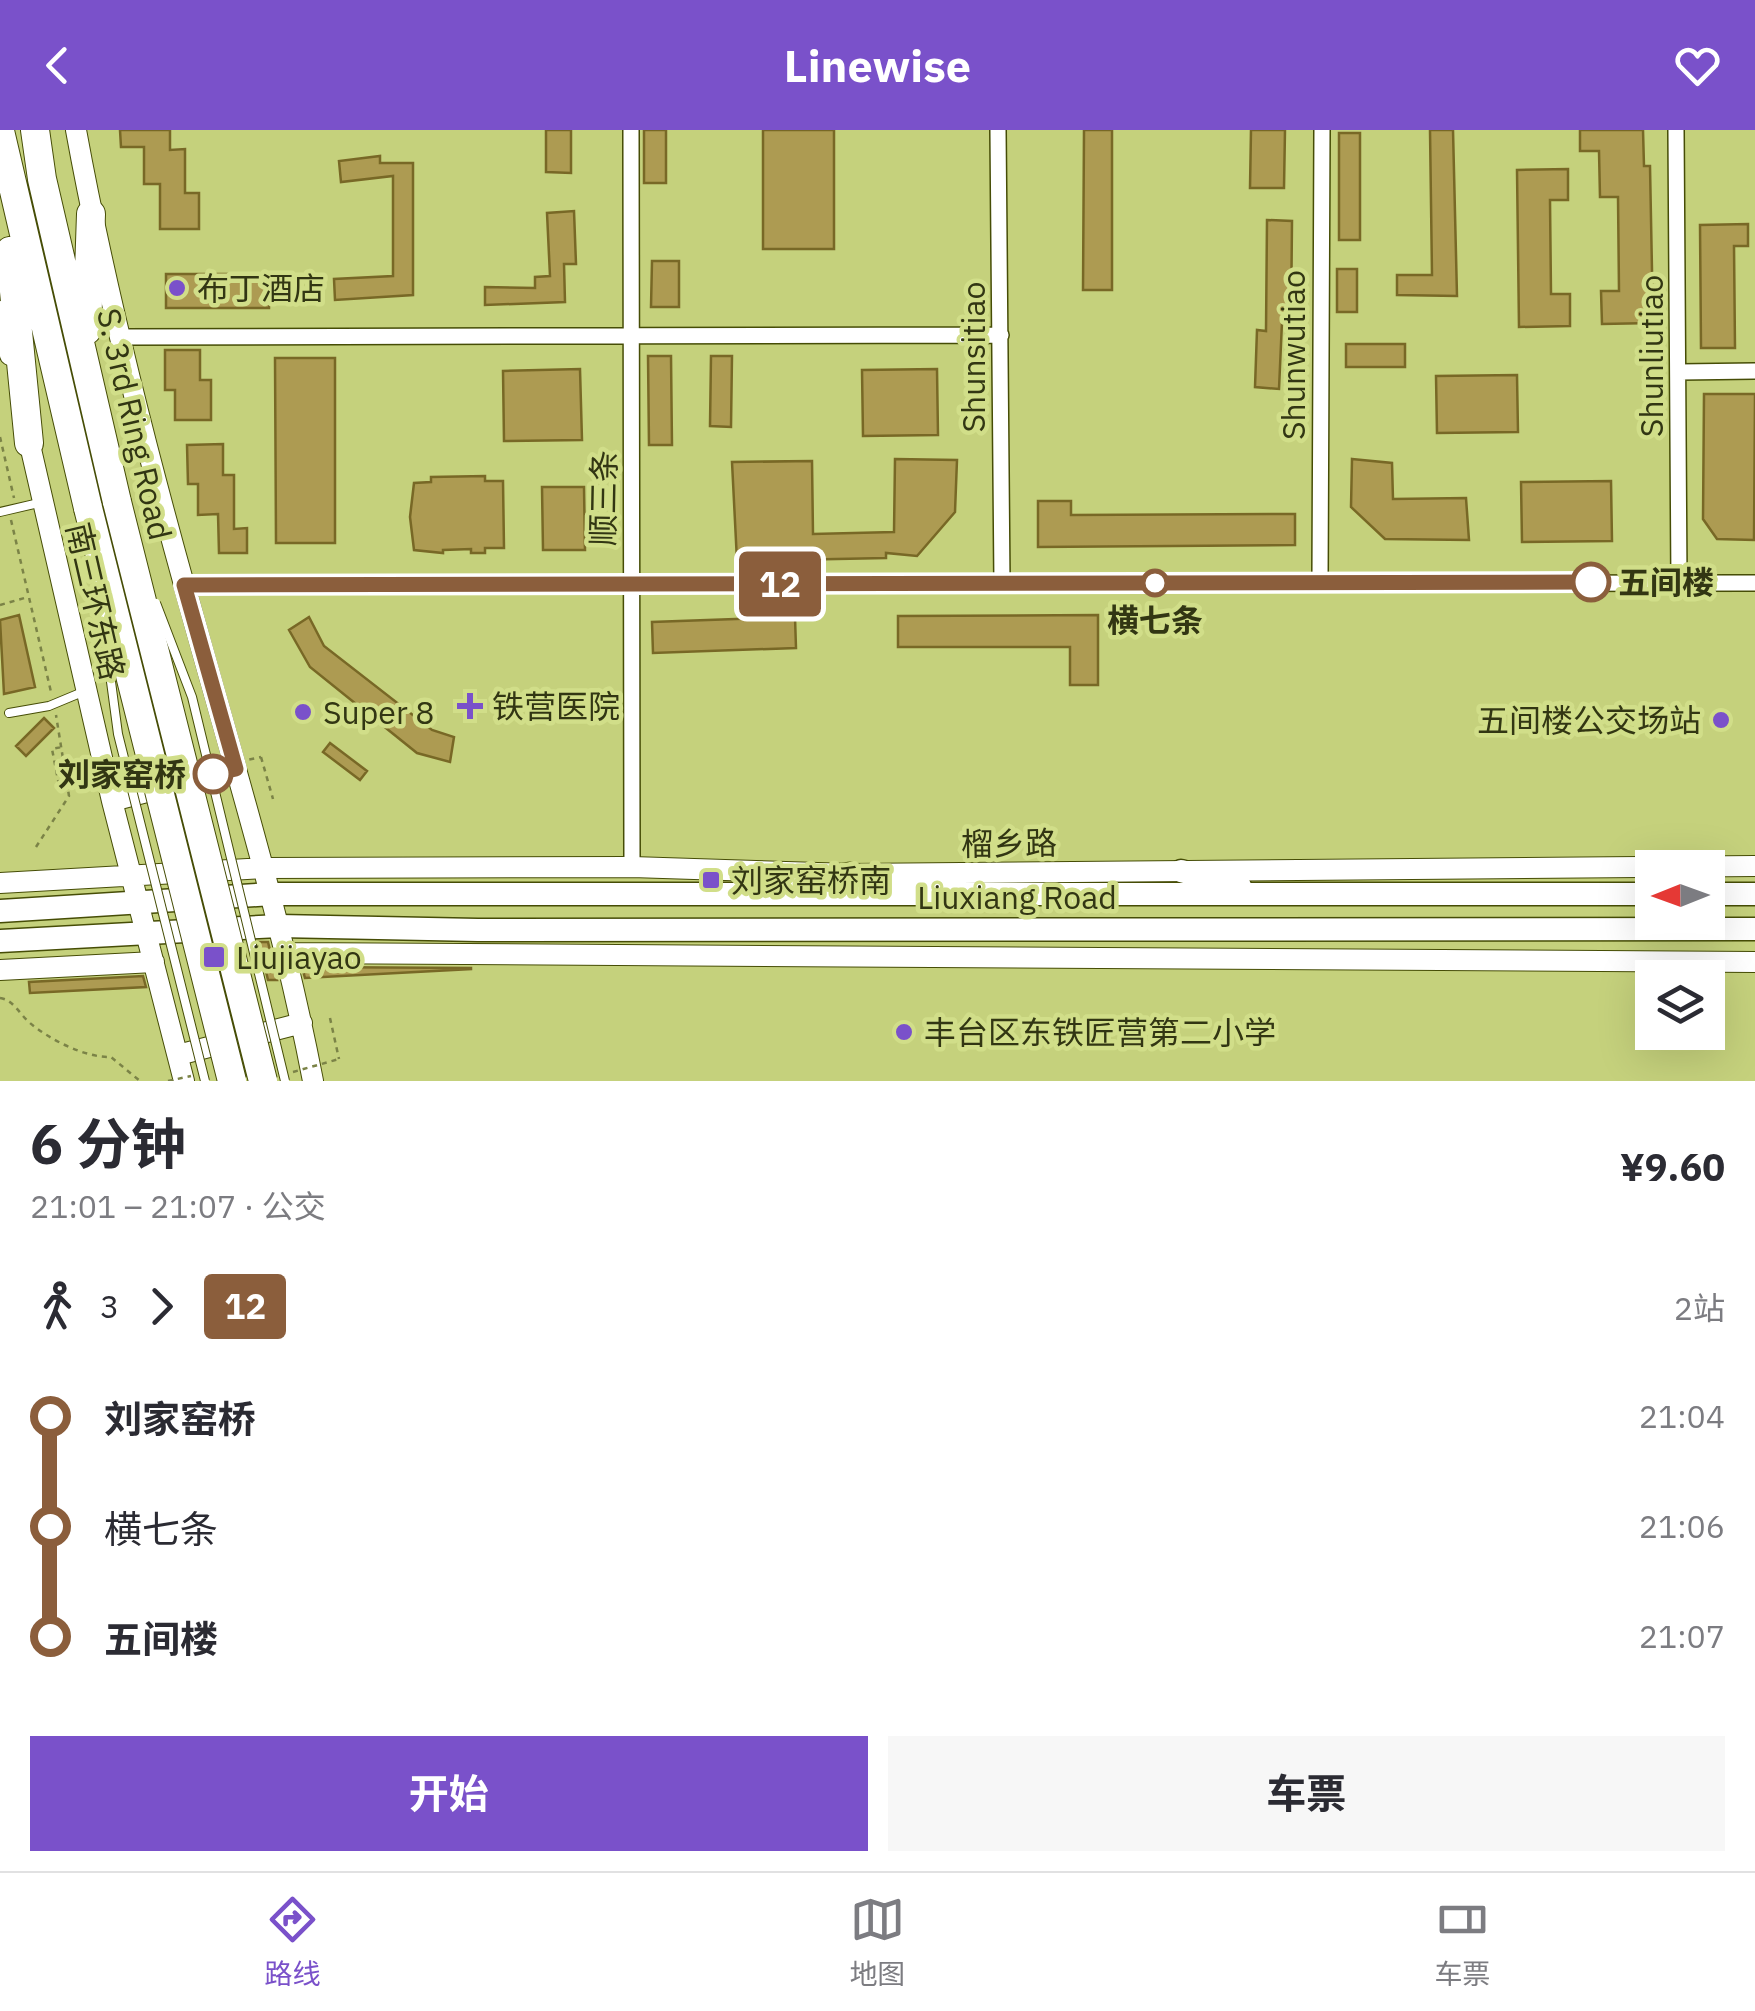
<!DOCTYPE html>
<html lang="zh">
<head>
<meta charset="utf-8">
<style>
	:root { --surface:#fff; --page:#f7f7f7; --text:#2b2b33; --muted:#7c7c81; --line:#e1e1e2; --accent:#7a51ca }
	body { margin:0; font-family:"IBM Plex Sans","Noto Sans SC",sans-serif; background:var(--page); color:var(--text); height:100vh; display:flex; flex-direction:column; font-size:38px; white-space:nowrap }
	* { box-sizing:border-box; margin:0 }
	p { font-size:32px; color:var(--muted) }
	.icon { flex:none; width:55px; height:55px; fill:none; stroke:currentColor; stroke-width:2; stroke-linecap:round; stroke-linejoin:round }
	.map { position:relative; height:951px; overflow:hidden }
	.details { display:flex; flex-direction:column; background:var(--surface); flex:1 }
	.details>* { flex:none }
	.badge { padding:0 20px; border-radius:8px; font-size:35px; line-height:65px }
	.needle { width:65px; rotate:269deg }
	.fabs { position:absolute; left:1635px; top:720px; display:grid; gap:20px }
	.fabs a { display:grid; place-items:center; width:90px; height:90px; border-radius:0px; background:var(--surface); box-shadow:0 10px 40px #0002; font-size:50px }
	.map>.badge { position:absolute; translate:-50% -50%; box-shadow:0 0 0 5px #fff }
	.legs { display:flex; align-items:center; gap:15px; height:110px; padding:0 30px; font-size:32px }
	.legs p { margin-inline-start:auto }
	.summary { display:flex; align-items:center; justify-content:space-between; height:170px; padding:0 30px }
	h1 { font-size:55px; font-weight:700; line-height:75px }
	.cta { display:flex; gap:20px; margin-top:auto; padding:20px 30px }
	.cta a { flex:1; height:115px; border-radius:0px; background:var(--accent); color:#fff; font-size:40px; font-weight:700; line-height:115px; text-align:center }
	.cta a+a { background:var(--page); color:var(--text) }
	ul { padding:0 30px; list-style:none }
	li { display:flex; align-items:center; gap:35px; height:110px; font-size:38px }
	li i { display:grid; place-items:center; width:15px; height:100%; margin:0 12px; background:currentColor }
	li i::after { content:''; width:25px; height:25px; margin:-12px; border:8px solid; border-radius:50%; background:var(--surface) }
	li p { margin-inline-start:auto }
	li:first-child i { background:linear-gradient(#0000 50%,currentColor 0) }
	li:last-child i { background:linear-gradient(currentColor 50%,#0000 0) }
	header { display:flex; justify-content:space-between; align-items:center; height:130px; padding:0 30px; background:var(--accent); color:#fff; font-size:45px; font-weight:700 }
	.menu { display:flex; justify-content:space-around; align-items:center; height:140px; border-top:2px solid var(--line); background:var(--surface); font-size:28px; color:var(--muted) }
	.menu a { display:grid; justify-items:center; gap:5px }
	.menu .selected { color:var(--accent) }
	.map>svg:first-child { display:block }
	.building { fill:#ad9b52; stroke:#786826; stroke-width:2.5 }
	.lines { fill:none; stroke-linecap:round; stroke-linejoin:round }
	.lane-casing { stroke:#464d06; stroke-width:10 }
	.street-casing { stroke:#464d06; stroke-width:18 }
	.secondary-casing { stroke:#464d06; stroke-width:22 }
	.primary-casing { stroke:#464d06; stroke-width:25 }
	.highway-casing { stroke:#464d06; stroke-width:30 }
	.path { stroke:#7b8347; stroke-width:2.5; stroke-dasharray:5 5; stroke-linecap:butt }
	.lane { stroke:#fff; stroke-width:8 }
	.street { stroke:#fff; stroke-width:15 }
	.secondary { stroke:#fff; stroke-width:20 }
	.primary { stroke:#fff; stroke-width:22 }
	.highway { stroke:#fff; stroke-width:28 }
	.lane-bridge-casing { stroke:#464d06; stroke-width:10; stroke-linecap:butt }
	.highway-bridge-casing { stroke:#464d06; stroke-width:30; stroke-linecap:butt }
	.path-bridge { stroke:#7b8347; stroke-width:2.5; stroke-dasharray:5 5; stroke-linecap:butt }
	.lane-bridge { stroke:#fff; stroke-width:8 }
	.highway-bridge { stroke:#fff; stroke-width:28 }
	.line-1-casing { stroke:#fff; stroke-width:22 }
	.line-1 { stroke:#8b5e3c; stroke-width:15 }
	.poi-dot { fill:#7a51ca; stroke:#d1de89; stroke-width:4 }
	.stop-1-dot { fill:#fff; stroke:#8b5e3c; stroke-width:5 }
	.labels { text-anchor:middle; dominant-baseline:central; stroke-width:9; stroke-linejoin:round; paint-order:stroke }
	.poi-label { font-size:32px; fill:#323613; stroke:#d1de89; text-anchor:start }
	.street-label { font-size:32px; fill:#323613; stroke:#d1de89 }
	.stop-label { font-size:32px; font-weight:bold; fill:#323613; stroke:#d1de89; text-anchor:start }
</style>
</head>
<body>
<header><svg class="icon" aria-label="back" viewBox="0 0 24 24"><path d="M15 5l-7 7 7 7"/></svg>Linewise<svg class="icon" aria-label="heart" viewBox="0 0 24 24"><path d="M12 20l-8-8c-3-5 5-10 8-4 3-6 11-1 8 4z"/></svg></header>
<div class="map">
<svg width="1755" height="951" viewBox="0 0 1755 951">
	<rect width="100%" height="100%" fill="#c5d17c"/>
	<path class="building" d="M120,0H170V20L185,19V63H199V99H160V54H144V17H121Z
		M546,0H571V43L546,42Z
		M644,0H666V53H644Z
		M763,0H834V119H763Z
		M1084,0H1112V160H1083Z
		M1251,0H1285L1284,58H1250Z
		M1430,0H1453L1457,166L1397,165V145H1432Z
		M1580,0H1643L1644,36H1650L1653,193L1602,194L1601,161H1619L1618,67H1600L1599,21H1580Z
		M1339,3H1360V110H1339Z
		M380,26V33H413V165L335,170L334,149L393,146V46L341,52L339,31Z
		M1568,39V70H1550L1551,164H1570V196L1519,197L1517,40Z
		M574,81L576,134H564L565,172L485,175V157L535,158V147L550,146L547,83Z
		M1267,90L1292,91L1291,193L1282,192L1279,259L1255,257L1257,200L1266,201Z
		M1748,94V116H1734L1735,218H1701L1700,95Z
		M652,131H679V177H651Z
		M1337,139H1357V182H1337Z
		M166,144H270L269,178H166Z
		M1346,214H1405V237H1346Z
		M165,220H200V250H211V290H175V260H165Z
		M648,226H671L672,315H649Z
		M711,226H732L731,297L710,296Z
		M275,228H335V413H276Z
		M580,239L582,310L504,311L503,241Z
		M937,239L938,305L863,306L862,240Z
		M1517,245L1518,302L1437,303L1436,246Z
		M1704,264H1755L1754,410L1717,409L1703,389Z
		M223,314V345H234V399L247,398V423H219L218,384L198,385V354H188L187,315Z
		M895,329L957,330L955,382L917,426L886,423V428L737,431L732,332L812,331L813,404L894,402Z
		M1352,329L1392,333L1393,369L1466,368L1469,410L1385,409L1351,377Z
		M485,346V351H503L504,418H485V423H471V419L443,420V423L414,420L410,387L414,353L431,352V347Z
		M1611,351L1612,411L1522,412L1521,352Z
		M542,357H584L585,420H543Z
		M1038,371H1071V385L1295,384V415L1038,417Z
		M19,485L35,557L4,564L0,490Z
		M1098,485V555H1070V517H898V486Z
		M309,487L324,516L432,600L454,607L450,632L417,623L310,537L289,500Z
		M795,487L796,518L653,523L652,492Z
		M44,588L54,598L26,626L16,616Z
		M330,613L367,641L360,650L323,622Z
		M259,812H268L277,850H268Z
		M302,837L471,838V839L305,848Z
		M143,846L146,857L30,863L29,852Z"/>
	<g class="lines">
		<g class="lane-casing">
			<path id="lane" d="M0,382L43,372
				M9,583L49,576L85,561"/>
		</g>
		<g class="street-casing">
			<path id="street" d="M631,0L632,737
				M998,0L1002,454
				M1676,0L1679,452
				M121,207L1001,205
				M1680,242L1755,241
				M1320,451L1322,0
				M184,455L1755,453"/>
		</g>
		<g class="secondary-casing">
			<path id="secondary" d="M76,0C104,154 143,307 185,458C230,622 281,784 313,951
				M0,181L10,225
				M27,302L112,671L184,951
				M112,671L235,639
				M0,753L264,738L632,737L850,744L1755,736
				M287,823L1755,832
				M0,840L154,832
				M178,925L302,893"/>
		</g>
		<g class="primary-casing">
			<path id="primary" d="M1181,741L1240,756
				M800,754L850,744
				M1708,764H1755
				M0,781L272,764H1652
				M0,811L279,796L478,800L1755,799"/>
		</g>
		<g class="highway-casing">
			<path id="highway" d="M35,0L42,49L117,372
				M0,1L88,378
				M10,121L29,313
				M87,200L91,84"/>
		</g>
		<path class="path" d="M0,307L14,368
			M11,390L51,562
			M0,475L28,467
			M261,627L273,669
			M59,655L52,619L62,617
			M36,717L69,666L56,585
			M0,868C14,870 19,884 30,893C50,910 86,928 111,927L140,951
			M330,888L339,929"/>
		<use href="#lane" class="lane"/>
		<use href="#street" class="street"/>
		<use href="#secondary" class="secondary"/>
		<use href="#primary" class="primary"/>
		<use href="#highway" class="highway"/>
		<g class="lane-bridge-casing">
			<path id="lane-bridge" d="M156,473L192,567L285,951
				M103,492L118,604L205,951"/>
		</g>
		<g class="highway-bridge-casing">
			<path id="highway-bridge" d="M117,372L263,951
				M88,378L232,951"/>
		</g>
		<path class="path-bridge" d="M220,636L261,627
			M59,655L113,641
			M293,942L339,929
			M168,951L191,946"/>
		<use href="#lane-bridge" class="lane-bridge"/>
		<use href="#highway-bridge" class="highway-bridge"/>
	</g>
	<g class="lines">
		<g class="line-1-casing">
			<path id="line-1" d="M213,644L236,639L184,455L1591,452"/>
		</g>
		<use href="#line-1" class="line-1"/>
	</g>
	<g class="poi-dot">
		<circle cx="177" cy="158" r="10"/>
		<path d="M465 561h10v10h10v10h-10v10h-10v-10h-10v-10h10z"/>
		<circle cx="303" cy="582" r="10"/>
		<circle cx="1721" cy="590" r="10"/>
		<rect x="701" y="740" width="20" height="20" rx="5"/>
		<rect x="202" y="815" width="24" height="24" rx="5"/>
		<circle cx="904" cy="902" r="10"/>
	</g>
	<g class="stop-1-dot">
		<circle cx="1591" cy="452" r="18"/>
		<circle cx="1155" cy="453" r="12"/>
		<circle cx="213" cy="644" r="18"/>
	</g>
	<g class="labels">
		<g class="poi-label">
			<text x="197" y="158">布丁酒店</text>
			<text x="492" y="576">铁营医院</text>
			<text x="323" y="582">Super 8</text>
			<text x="1701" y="590" text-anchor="end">五间楼公交场站</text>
			<text x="731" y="750">刘家窑桥南</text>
			<text x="236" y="827">Liujiayao</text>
			<text x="924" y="902">丰台区东铁匠营第二小学</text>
		</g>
		<g class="street-label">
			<text transform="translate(1293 225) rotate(-90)">Shunwutiao</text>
			<text transform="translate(1651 226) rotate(-90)">Shunliutiao</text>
			<text transform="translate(973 227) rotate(-90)">Shunsitiao</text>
			<text transform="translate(135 294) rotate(77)">S. 3rd Ring Road</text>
			<text transform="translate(603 368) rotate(-89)">顺三条</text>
			<text transform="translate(96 471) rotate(77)">南三环东路</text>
			<text transform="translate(1009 713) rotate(-1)">榴乡路</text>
			<text x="1017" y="767">Liuxiang Road</text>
		</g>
		<g class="stop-label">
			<text x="1618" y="452">五间楼</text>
			<text x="1155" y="490" text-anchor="middle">横七条</text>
			<text x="186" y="644" text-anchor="end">刘家窑桥</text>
		</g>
	</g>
</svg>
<div class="fabs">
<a><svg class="needle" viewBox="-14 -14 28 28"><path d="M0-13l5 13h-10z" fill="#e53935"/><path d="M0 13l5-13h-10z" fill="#7c7c81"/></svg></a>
<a><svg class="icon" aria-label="layers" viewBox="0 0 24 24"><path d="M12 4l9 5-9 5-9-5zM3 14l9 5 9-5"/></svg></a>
</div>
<b class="badge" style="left:780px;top:454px;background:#8b5e3c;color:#fff">12</b>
</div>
<section class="details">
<div class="summary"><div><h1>6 分钟</h1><p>21:01 – 21:07 · 公交</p></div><b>¥9.60</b></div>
<div class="legs"><svg class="icon" aria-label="walk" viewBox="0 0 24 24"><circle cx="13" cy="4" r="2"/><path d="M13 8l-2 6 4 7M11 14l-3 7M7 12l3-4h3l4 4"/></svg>3<svg class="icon" aria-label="forward" viewBox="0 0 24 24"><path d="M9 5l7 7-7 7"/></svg><b class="badge" style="background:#8b5e3c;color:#fff">12</b><p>2站</p></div>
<ul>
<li><i style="color:#8b5e3c"></i><b>刘家窑桥</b><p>21:04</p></li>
<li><i style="color:#8b5e3c"></i><span>横七条</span><p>21:06</p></li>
<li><i style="color:#8b5e3c"></i><b>五间楼</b><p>21:07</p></li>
</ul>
<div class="cta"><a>开始</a><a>车票</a></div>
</section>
<nav class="menu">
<a class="selected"><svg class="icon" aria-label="directions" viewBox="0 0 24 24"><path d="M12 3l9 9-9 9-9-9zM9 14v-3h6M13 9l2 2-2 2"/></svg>路线</a>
<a><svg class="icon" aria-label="map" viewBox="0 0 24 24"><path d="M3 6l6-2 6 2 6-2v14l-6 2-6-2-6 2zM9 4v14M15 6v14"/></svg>地图</a>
<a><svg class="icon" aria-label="tickets" viewBox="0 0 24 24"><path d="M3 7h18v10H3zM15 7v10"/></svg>车票</a>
</nav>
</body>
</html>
